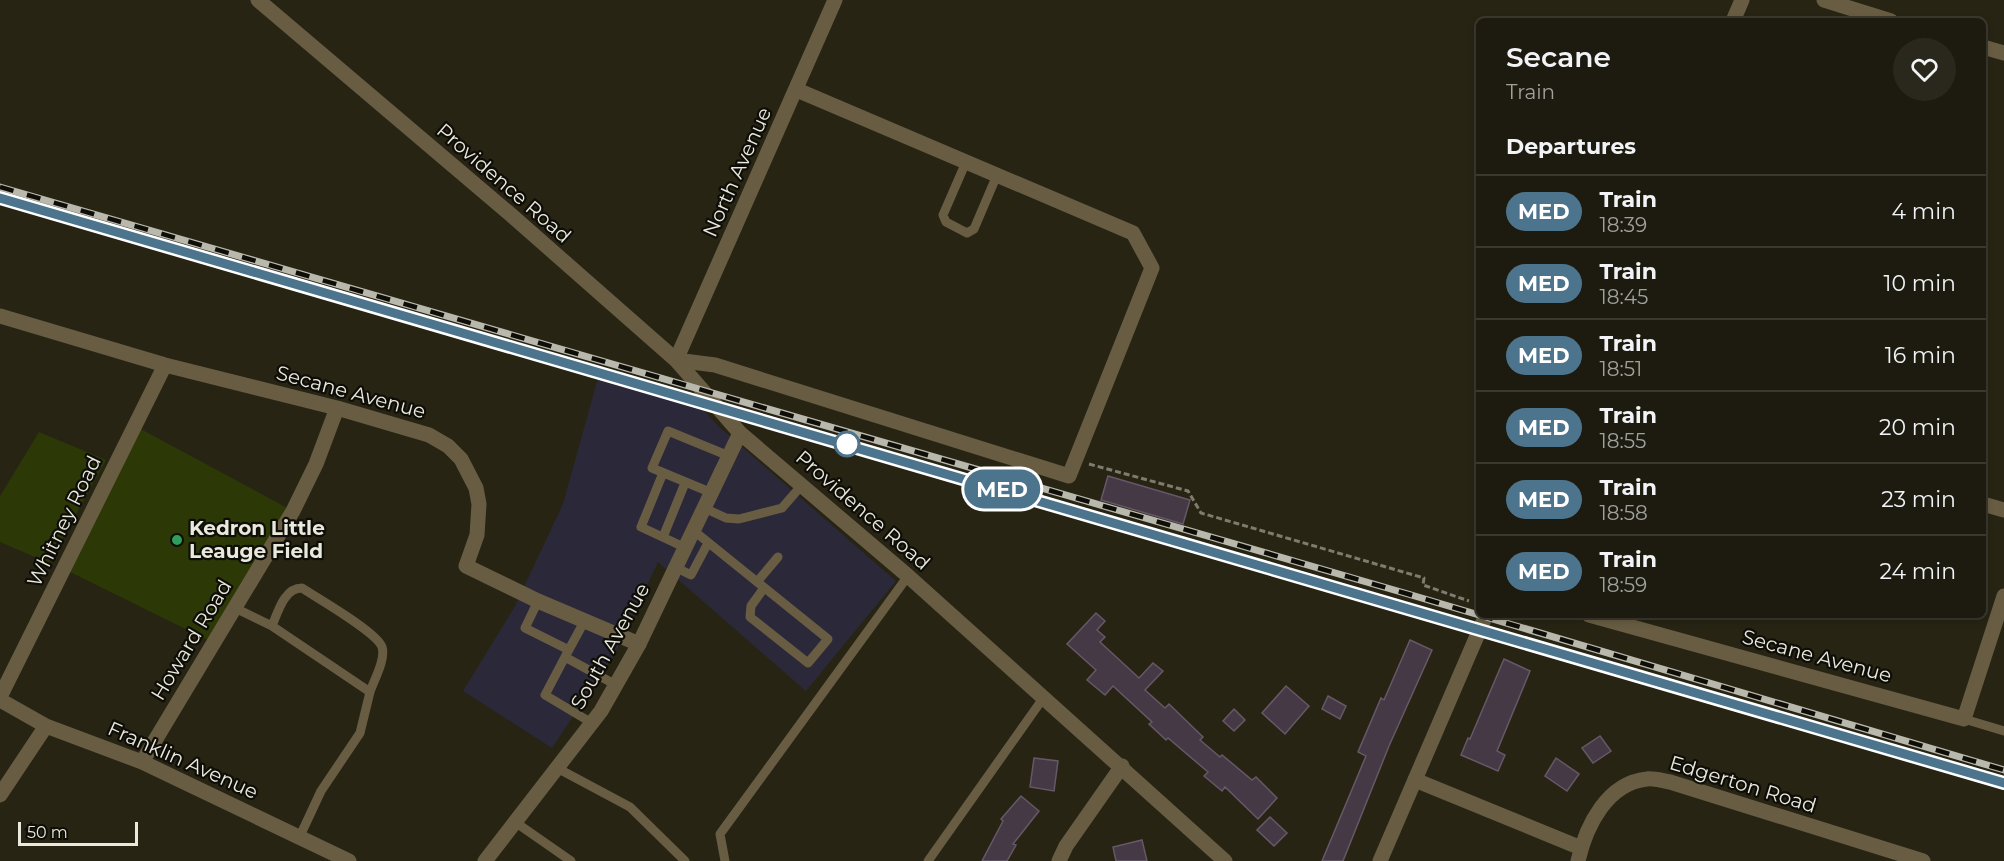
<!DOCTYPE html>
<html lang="en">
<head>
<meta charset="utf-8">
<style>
	:root { --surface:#1d1b0f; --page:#2a281d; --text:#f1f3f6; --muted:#a0a19e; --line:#3b392f }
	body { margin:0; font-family:Montserrat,sans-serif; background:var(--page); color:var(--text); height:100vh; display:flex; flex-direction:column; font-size:22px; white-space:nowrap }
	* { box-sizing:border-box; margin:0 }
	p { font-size:20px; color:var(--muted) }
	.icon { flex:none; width:33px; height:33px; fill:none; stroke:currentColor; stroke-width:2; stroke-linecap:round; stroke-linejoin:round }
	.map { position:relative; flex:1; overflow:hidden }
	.panel { position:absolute; left:1476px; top:18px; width:510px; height:600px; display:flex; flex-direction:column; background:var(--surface); border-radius:9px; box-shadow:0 3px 9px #0003,0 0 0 2px var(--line) }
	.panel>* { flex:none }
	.badge { padding:0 12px; border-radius:20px; font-size:21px; line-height:39px }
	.scale { position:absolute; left:18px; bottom:15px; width:120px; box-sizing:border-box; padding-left:6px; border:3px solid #eae9de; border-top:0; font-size:16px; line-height:21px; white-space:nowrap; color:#eae9de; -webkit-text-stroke:4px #0e0d07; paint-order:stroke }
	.map>.badge { position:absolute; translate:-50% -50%; box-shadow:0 0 0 3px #fff }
	h2 { padding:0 30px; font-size:22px; line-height:54px }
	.round { display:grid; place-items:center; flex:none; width:63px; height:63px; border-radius:32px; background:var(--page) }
	.headline { display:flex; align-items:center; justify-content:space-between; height:102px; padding:0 30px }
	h1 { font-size:28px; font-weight:600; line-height:45px }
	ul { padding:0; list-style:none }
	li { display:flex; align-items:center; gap:18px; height:72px; padding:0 30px; border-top:2px solid var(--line) }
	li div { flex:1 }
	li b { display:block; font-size:22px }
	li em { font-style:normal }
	li .badge { min-width:66px; font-weight:700; text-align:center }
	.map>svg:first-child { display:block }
	.commercial { fill:#2b2939 }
	.green { fill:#2c3907 }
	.building { fill:#453946; stroke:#665867; stroke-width:1.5 }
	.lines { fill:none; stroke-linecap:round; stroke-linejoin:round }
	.path { stroke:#7e7c6e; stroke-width:3; stroke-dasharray:6 3; stroke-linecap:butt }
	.service { stroke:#685d43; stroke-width:9 }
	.minor { stroke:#685d43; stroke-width:15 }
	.tertiary { stroke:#685d43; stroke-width:15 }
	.rail-casing { stroke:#b9b8ac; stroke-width:7 }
	.rail { stroke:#0e0d07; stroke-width:4.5; stroke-dasharray:14; stroke-linecap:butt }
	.line-casing { stroke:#fff; stroke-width:14 }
	.line { stroke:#4c748c; stroke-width:9 }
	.stop-dot { fill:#fff; stroke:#4c748c; stroke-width:3 }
	.leisure-dot { fill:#2e9e5b; stroke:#0e0d07; stroke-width:2 }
	.labels { text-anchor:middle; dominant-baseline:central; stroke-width:4.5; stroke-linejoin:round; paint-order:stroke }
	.street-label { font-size:20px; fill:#eae9de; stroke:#0e0d07 }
	.poi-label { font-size:20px; font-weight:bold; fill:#eae9de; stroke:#0e0d07; text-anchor:start }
</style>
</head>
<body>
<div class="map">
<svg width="2004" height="861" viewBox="0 0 2004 861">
	<rect width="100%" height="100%" fill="#272414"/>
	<path class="commercial" d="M598,378L699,405L718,426L896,581L806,691L658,562L614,655L552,748L463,691L514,608L563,504Z"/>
	<path class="green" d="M135,426L293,511L214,643L64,569Z
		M39,432L106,460L49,563L0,542V496Z"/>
	<path class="building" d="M1108,476L1190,500L1183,524L1101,500Z
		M1096,613L1105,621L1097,630L1105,637L1100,642L1139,678L1153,663L1163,671L1145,690L1165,708L1169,704L1203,737L1200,740L1220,757L1222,755L1252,780L1256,777L1277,798L1258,819L1225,787L1222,791L1204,776L1208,772L1168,738L1166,740L1149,724L1152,722L1113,686L1105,695L1087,680L1096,670L1067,644Z
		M1410,640L1432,650L1389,746L1343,861H1322L1366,756L1358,752L1381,698L1384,700Z
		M1504,659L1530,671L1497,751L1505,755L1498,771L1461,755L1468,738L1470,739Z
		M1286,686L1309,706L1285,734L1262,713Z
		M1328,696L1346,706L1340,719L1322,709Z
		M1234,709L1245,720L1234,731L1223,721Z
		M1600,736L1611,751L1593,763L1582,748Z
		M1034,758L1058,761L1054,791L1030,787Z
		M1556,758L1579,774L1567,791L1545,776Z
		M1021,796L1039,811L1013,844L1016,845L1007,861H982L1003,821L1001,819Z
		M1270,817L1287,833L1274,846L1257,830Z
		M1142,840L1147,861H1116L1113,847Z"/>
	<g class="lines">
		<path class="path" d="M1089,464L1188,491L1201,513L1424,578L1423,585L1469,601"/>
		<path class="service" d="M966,162L943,215L946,222L967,233L974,229L997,175
			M663,473L641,527L686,548
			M712,493L652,468L668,431L729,456
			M704,508L726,518L739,519L782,508L802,485
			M694,531L828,639L808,663L750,617L751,606L764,588
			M663,537L685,483
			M677,568L691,575L708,543
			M757,582L778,557
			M538,601L525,628L569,650
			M235,608L272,626L370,692L360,733L321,791L300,836
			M272,626C278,612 284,588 302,588C317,598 377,632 382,647C386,659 374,680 370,692
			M566,655L584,622
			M1964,719L2004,731
			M592,723L545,695L565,657L616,685
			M557,768L630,807L685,861
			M515,822L571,861
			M725,861L720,834L908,576
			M928,861L1044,697"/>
		<path class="minor" d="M1824,0L1891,21
			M1983,47L2004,53
			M797,90L1133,233L1152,268L1069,476L715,365L676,360L835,0
			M0,316L165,365L337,408L429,435L448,446L461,459L476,488L479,504L477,535L466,566L538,601L639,644
			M1983,504L2004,510
			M1589,615L1964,719L2004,596
			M0,697L165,365
			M0,700L46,726L142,762L349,861
			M142,762L293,511L316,464L337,408
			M1415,780L1581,848
			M0,795L46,726
			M1059,861L1066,846L1122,766
			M1578,861C1586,826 1607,783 1647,779C1654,778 1663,781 1670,782L1923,861"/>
		<path class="tertiary" d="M258,0L510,214L676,360L740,433L908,576L1225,861
			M1733,21L1742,0
			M485,861L601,711L639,644L740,433
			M1380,861L1486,615"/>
		<g class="rail-casing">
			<path id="rail" d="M0,187L1408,594L2004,770
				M0,198L2004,783"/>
		</g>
		<use href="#rail" class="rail"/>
	</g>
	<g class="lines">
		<g class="line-casing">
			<path id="line" d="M0,198L2004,783"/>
		</g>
		<use href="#line" class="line"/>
	</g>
	<circle class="stop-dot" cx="847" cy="444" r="12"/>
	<circle class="leisure-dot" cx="177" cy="540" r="6"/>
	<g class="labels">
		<g class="street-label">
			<text transform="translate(737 172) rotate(-66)">North Avenue</text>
			<text transform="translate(504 183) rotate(41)">Providence Road</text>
			<text transform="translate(351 392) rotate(15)">Secane Avenue</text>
			<text transform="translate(863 510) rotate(41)">Providence Road</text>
			<text transform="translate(64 521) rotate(-64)">Whitney Road</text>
			<text transform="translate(191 640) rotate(-59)">Howard Road</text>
			<text transform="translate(610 646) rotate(-61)">South Avenue</text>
			<text transform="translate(1817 656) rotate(15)">Secane Avenue</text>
			<text transform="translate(183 760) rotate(24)">Franklin Avenue</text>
			<text transform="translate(1743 784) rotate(17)">Edgerton Road</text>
		</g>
		<g class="poi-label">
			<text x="189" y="528">Kedron Little<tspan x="189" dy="23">Leauge Field</tspan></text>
		</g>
	</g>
</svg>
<div class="scale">50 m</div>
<b class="badge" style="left:1002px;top:489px;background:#4c748c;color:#fff">MED</b>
<section class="panel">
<div class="headline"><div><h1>Secane</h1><p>Train</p></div><a class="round"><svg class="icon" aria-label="heart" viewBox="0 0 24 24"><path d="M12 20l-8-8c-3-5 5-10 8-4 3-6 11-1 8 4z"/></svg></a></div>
<h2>Departures</h2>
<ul>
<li><span class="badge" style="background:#4c748c;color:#fff">MED</span><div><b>Train</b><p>18:39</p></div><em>4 min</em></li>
<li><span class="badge" style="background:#4c748c;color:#fff">MED</span><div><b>Train</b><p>18:45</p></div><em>10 min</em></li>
<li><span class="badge" style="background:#4c748c;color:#fff">MED</span><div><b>Train</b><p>18:51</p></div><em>16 min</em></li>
<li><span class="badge" style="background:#4c748c;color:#fff">MED</span><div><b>Train</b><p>18:55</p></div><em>20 min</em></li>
<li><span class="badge" style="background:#4c748c;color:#fff">MED</span><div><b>Train</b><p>18:58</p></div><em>23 min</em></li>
<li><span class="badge" style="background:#4c748c;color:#fff">MED</span><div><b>Train</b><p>18:59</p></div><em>24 min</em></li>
</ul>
</section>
</div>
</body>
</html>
